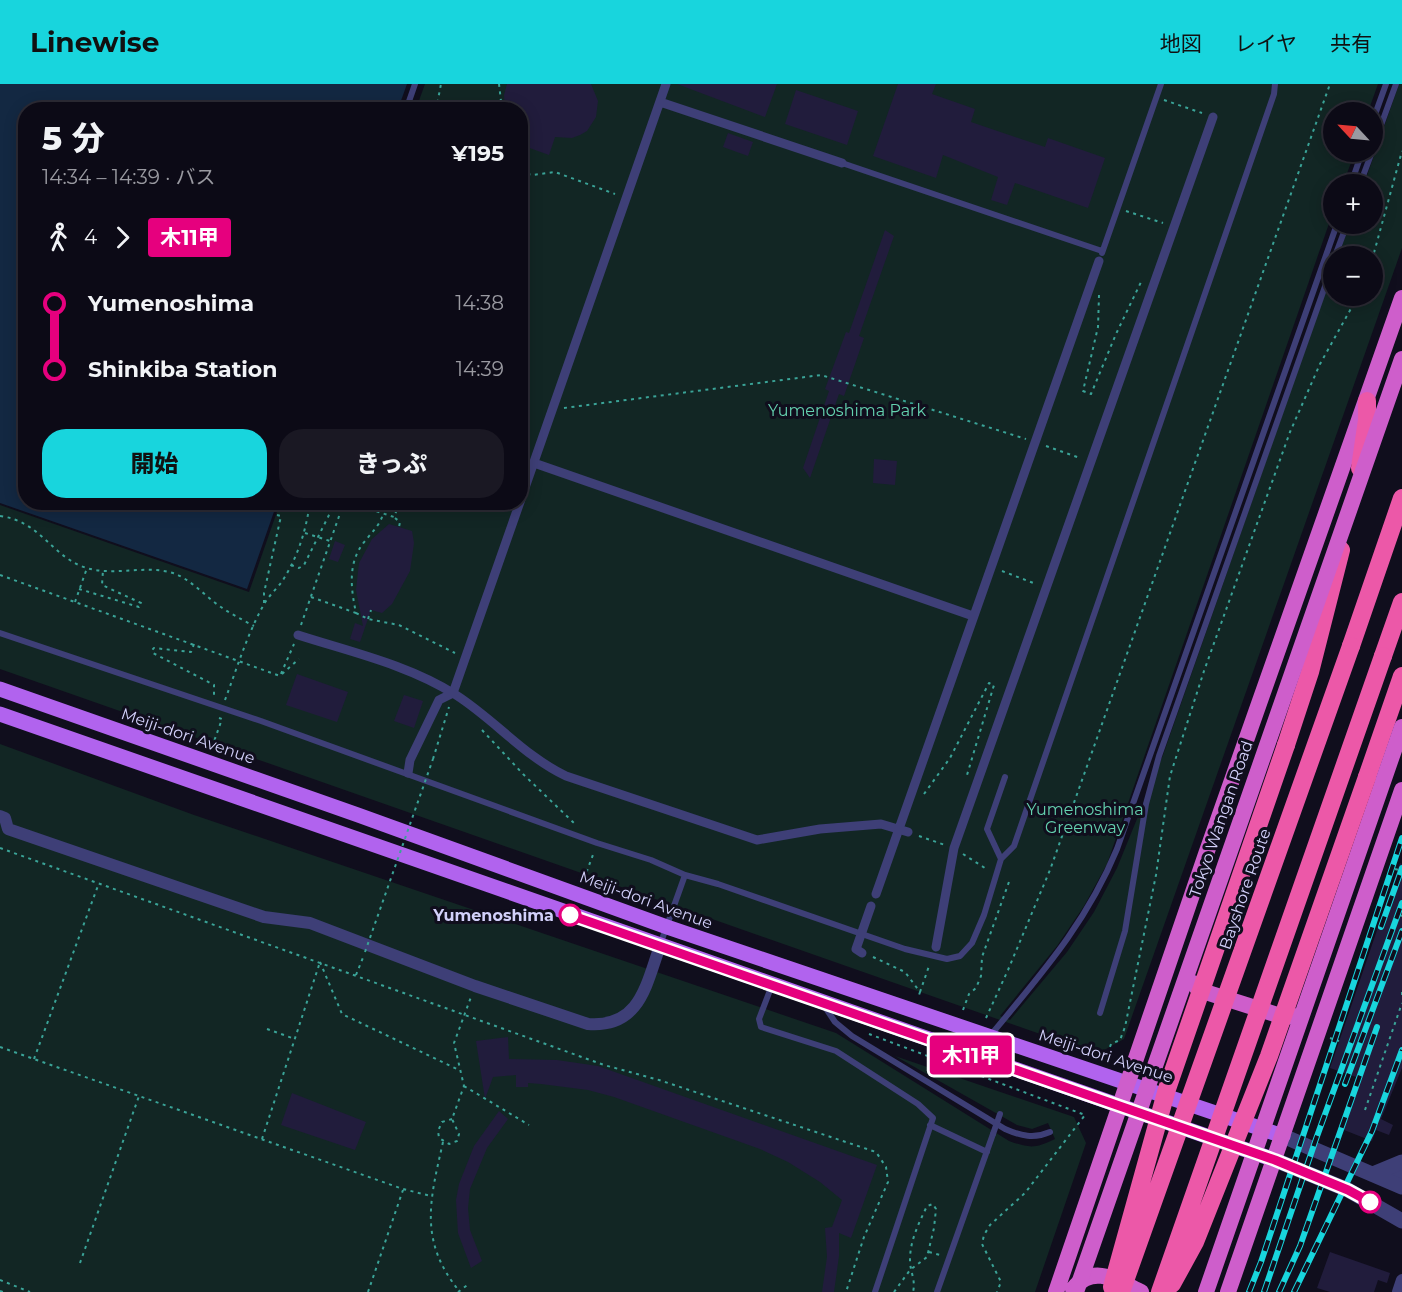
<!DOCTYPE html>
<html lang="ja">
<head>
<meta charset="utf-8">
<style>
	:root { --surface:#0c0a16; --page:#1a1823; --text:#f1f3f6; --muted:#9a9aa1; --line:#2c2b35; --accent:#18d5dd }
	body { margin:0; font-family:Montserrat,"Noto Sans JP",sans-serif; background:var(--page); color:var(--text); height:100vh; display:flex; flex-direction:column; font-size:22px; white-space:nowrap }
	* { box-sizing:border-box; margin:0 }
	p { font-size:20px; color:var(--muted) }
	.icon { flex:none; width:33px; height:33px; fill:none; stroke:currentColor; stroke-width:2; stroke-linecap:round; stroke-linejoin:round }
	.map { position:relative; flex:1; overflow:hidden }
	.sheet { position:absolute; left:18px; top:18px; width:510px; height:408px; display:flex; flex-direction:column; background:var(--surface); border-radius:24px; box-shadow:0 3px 15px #0003,0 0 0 2px var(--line) }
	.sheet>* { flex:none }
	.badge { padding:0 12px; border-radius:4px; font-size:21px; line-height:39px }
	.needle { width:39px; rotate:296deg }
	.buttons { position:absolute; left:1323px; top:18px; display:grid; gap:12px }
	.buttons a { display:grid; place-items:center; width:60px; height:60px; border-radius:50%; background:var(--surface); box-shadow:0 3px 15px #0003,0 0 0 2px var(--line); font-size:30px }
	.map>.badge { position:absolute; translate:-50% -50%; box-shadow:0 0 0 3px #fff }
	.legs { display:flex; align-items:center; gap:9px; height:66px; padding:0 24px; font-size:20px }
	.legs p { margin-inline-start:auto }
	.overview { display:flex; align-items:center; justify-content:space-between; height:102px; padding:0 24px }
	h1 { font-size:33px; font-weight:800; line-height:45px }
	.button { display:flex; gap:12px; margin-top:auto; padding:12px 24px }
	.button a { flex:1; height:69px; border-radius:24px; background:var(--accent); color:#111; font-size:24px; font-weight:800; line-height:69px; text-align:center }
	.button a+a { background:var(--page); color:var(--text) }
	ul { padding:0 24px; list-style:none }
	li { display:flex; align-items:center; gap:21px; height:66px; font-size:22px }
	li i { display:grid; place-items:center; width:9px; height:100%; margin:0 8px; background:currentColor }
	li i::after { content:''; width:15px; height:15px; margin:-8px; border:4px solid; border-radius:50%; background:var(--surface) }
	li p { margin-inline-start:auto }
	li:first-child i { background:linear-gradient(#0000 50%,currentColor 0) }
	li:last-child i { background:linear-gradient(currentColor 50%,#0000 0) }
	header { display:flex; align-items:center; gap:36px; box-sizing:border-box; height:84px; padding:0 30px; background:var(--accent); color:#111 }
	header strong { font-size:28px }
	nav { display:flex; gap:33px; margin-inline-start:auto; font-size:21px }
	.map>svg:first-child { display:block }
	.green { fill:#122624 }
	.water { fill:#132842 }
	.building { fill:#211c3c }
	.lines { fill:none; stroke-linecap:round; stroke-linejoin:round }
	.path { stroke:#3aa397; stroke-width:2; stroke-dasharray:3 4.5; stroke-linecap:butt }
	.service { stroke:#3e3f77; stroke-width:6 }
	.pedestrian { stroke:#3e3f77; stroke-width:9 }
	.minor { stroke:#3e3f77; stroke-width:12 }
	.tertiary { stroke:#3e3f77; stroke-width:15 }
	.primary { stroke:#b163ee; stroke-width:15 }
	.trunk { stroke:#ce5ecb; stroke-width:16 }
	.motorway { stroke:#ec58a8; stroke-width:18 }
	.rail-casing { stroke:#18d5dd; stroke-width:6 }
	.rail { stroke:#100e1d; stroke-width:4; stroke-dasharray:11; stroke-linecap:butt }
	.path-bridge { stroke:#3aa397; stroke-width:2; stroke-dasharray:3 4.5; stroke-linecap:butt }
	.service-bridge { stroke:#3e3f77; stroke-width:6 }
	.pedestrian-bridge { stroke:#3e3f77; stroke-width:9 }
	.trunk-bridge { stroke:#ce5ecb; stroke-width:16 }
	.motorway-bridge { stroke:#ec58a8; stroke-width:18 }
	.line-1-casing { stroke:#fff; stroke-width:14 }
	.line-1 { stroke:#e6007e; stroke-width:9 }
	.stop-1-dot { fill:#fff; stroke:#e6007e; stroke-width:3 }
	.labels { text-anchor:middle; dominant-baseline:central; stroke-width:6; stroke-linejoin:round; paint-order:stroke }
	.park-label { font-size:16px; fill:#64d1af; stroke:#100e1d }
	.street-label { font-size:16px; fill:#d2d0fa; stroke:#100e1d }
	.stop-label { font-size:16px; font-weight:bold; fill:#d2d0fa; stroke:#100e1d; text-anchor:end }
</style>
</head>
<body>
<header>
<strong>Linewise</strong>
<nav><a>地図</a><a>レイヤ</a><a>共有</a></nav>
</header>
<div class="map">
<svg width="1402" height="1208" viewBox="0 0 1402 1208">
	<rect width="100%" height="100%" fill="#100e1d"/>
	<path class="green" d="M425,0H1378L1368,28H1334V68H1355L1343,100H1334L1333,128L1107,780L1084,822L1057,862L1000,932L1010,936L1067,868L1094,828L1117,784L1163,671L1333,186L1334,212H1372V172H1338L1350,140H1372V100H1364L1399,0H1402V164L1124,955L1097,970L0,585V421L249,508L280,419L520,418V26L416,25Z
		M0,660L194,731L836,949L1009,1057C1029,1064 1035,1065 1055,1055L1048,1039L1032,1045L1017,1041L895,972L1074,1033L1086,1059L1035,1208H0Z"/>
	<path class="water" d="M0,0H407L398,25L26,26V418L277,419L247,505L0,419Z"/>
	<path class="building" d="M507,0H591L598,17L596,33L587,47L580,51L572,54L555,53L549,71L524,62L528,51L520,45V26H505L504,11Z
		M677,0H777L765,33Z
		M898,0H936L932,10L975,25L971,38L1045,63L1048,54L1105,74L1088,124L1015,99L1007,121L991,116L998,93L943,71L936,94L873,72Z
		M796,6L858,27L847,61L785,40Z
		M728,49L753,58L748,72L723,63Z
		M885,146L894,152L859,252L864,254L844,312L839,310L810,394L803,384L829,307L825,305L846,248L849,249Z
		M874,375L897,377L895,401L873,399Z
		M389,440L412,447L414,459L410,487L392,520L382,529L371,526L360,558L350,555L355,539L363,542L356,506L359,479L372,455Z
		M335,457L345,461L338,478L329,475Z
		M297,590L348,608L337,638L286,621Z
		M404,611L423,617L414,644L394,637Z
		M1400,779L1402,780V984L1381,1035L1393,1041L1389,1051L1376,1046L1372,1057L1339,1044L1356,993L1330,984Z
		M508,953L509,975L557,976L598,982L877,1081L851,1154L839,1149V1172L834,1208H822L827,1173L825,1144L832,1143L842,1116L820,1098L788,1078L760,1065L614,1013L588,1006L541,1000L528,999V1003H516V991L493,993L485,1015L476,957Z
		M292,1009L366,1038L355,1066L281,1041Z
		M499,1027L508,1035L487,1064L470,1105L468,1124L470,1146L482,1177L471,1184L458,1149L456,1116L459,1100L474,1062Z
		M1330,1168L1390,1189L1387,1199L1378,1196L1374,1208H1330L1317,1204Z"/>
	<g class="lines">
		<path class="path" d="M499,0L502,26
			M1164,16L1202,29
			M436,26L441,0
			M520,89L533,91L555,88L615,110
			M1126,127L1163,139
			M1372,176L1402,67
			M1099,211L1098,243L1083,307L1091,310L1116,250L1142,196
			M564,324L821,291L1026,355
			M1046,362L1080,374
			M348,418L394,433L400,418
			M0,432C39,437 50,469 81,482C110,494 143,480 173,489C190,495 203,510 218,521C229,529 241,535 254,542
			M395,434L400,438L399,443
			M305,449L330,457
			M291,481L299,484L304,481L334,421L342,423
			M1002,487L1036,500
			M0,491L280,592L294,560
			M79,505L139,523L141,522V519L102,501L103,486
			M311,513L356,529C351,505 347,478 365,457C372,448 380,441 383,430
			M75,518L87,484
			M264,519V509L281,432L277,431
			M356,529L368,535L399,541L455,569
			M368,535L371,526
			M301,541L344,418
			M194,560L191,568L154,564L152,566L153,569L214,601V613
			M282,590L299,575
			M225,616C237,584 247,551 263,522C268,512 277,505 283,496C298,472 306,447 310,418
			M482,646L523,690L575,740
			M212,663L222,635L219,634
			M433,675L449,623
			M924,710L950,674L989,599L994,601L967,691
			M919,752L945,761
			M0,764L604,981L659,996L876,1068L886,1083L888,1098L864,1153L846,1208
			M963,770L988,786
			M1395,785L1402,787
			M584,795L594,768
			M1400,831L1402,832
			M873,873L905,888L920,908L919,911
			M320,878L342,930L459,986
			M356,891L364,871
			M920,908L929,882
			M1402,908V915
			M963,926L969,910L976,904L981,892L982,873L1010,795
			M986,934L1008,886L1050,786L1330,0
			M267,945L295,955
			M869,950L1085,1031L1025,1109L990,1141L984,1151L982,1160L1001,1198L997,1208
			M1330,954L1339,957
			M0,963L403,1105L431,1112
			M34,975L99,799
			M1105,977L1111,960L1120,956L1125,943L1156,791L1170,692L1204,587L1290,348L1320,280L1358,212
			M464,1002L529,1041
			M1365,1026L1402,919
			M452,1035L442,1038L438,1047L439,1054L449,1060L457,1057L459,1050L452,1035L464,1002L454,959L471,913
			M262,1055L320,878
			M443,1058C430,1116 418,1157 460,1208
			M929,1168L940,1171
			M80,1179L139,1012
			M0,1196L30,1208
			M0,1207L3,1208
			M368,1208L403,1106
			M458,1208L470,1199
			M894,1208L910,1186L927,1173L934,1144L936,1125L933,1120L927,1122C919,1139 910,1156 910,1176C910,1188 916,1196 913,1208"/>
		<path class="service" d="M406,26L415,0
			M1372,39L1386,0
			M1372,66L1396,0
			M842,79L1102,167
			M1351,100L1362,68
			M1360,100L1372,68
			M1102,169L1161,0
			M1335,172L1347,140
			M0,549L261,637L597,759L651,776L685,791L718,800L905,865L947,875L960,872L972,859L984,831L1001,775L987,745L1005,693
			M1001,775L1014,762L1274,10L1275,0
			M660,861L685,791
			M772,901L759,935L761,943L836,967L918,1020L933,1034L875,1208
			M825,923L835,938L852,952L1005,1045C1021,1052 1034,1055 1050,1048
			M1100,929L1125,847L1146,720L1159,672L1334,177
			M990,952C1041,890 1086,840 1117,765L1337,140
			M930,1041L987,1068
			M937,1208L993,1050"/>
		<path class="pedestrian" d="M660,18L842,79
			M534,379L973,532
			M520,418L666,0
			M298,551C351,568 409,581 456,611C495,636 524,672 566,692L757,756L820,745L881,740L908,748
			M408,689L410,676L439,616L453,609L520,418
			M876,810L1099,177
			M936,863L954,764L1213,33"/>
		<path class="minor" d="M0,732L5,734L8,745L264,833L310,839L475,902L588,940C640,944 646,901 660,862
			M1377,1090H1402
			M1398,1208L1402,1196"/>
		<path class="tertiary" d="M1283,1052L1402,1103
			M1275,1076L1348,1106L1402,1137
			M1373,1090L1402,1078"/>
		<path class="primary" d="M0,605L358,731L667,843L1283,1052
			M0,630L1275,1076"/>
		<path class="trunk" d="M1193,899L1199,906L1284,933L1294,932
			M1073,1205C1093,1179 1118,1197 1141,1208
			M1056,1208L1206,770L1402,214
			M1228,1208L1402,706"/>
		<path class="motorway" d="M1360,384L1367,336V317
			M1351,562L1402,414
			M1383,572L1402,518
			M1286,661L1310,588L1341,466
			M1367,693L1402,592"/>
		<g class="rail-casing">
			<path id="rail" d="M1381,843L1402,784
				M1345,1000L1402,847
				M1249,1208L1261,1178L1402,754
				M1264,1208L1316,1055L1402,819
				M1279,1208L1300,1162L1377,943
				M1294,1208L1372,1047L1402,966"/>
		</g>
		<use href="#rail" class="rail"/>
		<path class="path-bridge" d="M365,868L433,675"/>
		<path class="service-bridge" d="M993,1050L1000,1030"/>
		<path class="pedestrian-bridge" d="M862,869L856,865L871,822"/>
		<path class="trunk-bridge" d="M1076,1208L1402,275
			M1206,1208L1402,643"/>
		<path class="motorway-bridge" d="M1172,1200L1195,1158L1269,972L1367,693
			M1112,1203L1167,1005L1286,661
			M1121,1208L1351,562
			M1160,1208L1383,572"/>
	</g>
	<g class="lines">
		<g class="line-1-casing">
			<path id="line-1" d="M570,831L1275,1076L1348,1106L1370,1118"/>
		</g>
		<use href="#line-1" class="line-1"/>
	</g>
	<g class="stop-1-dot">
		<circle cx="570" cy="831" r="10"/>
		<circle cx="1370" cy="1118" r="10"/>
	</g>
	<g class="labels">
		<g class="park-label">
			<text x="847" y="326">Yumenoshima Park</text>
			<text x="1085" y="725">Yumenoshima<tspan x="1085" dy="18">Greenway</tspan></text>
		</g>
		<g class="street-label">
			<text transform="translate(188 652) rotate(19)">Meiji-dori Avenue</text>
			<text transform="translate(1221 735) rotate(-71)">Tokyo Wangan Road</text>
			<text transform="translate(1245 805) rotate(-71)">Bayshore Route</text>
			<text transform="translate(646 816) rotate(20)">Meiji-dori Avenue</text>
			<text transform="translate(1106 972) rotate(18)">Meiji-dori Avenue</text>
		</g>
		<g class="stop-label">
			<text x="554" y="831">Yumenoshima</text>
		</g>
	</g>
</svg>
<div class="buttons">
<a><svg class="needle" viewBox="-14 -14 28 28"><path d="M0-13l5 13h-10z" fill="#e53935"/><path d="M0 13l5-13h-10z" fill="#9a9aa1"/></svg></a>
<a>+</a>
<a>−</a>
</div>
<b class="badge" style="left:971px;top:971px;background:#e6007e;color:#fff">木11甲</b>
<section class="sheet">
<div class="overview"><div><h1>5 分</h1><p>14:34 – 14:39 · バス</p></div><b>¥195</b></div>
<div class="legs"><svg class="icon" aria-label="walk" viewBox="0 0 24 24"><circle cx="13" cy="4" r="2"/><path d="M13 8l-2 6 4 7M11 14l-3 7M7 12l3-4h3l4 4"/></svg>4<svg class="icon" aria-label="forward" viewBox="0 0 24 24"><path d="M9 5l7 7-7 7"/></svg><b class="badge" style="background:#e6007e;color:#fff">木11甲</b></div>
<ul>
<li><i style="color:#e6007e"></i><b>Yumenoshima</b><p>14:38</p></li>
<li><i style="color:#e6007e"></i><b>Shinkiba Station</b><p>14:39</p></li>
</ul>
<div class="button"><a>開始</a><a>きっぷ</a></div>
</section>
</div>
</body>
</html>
